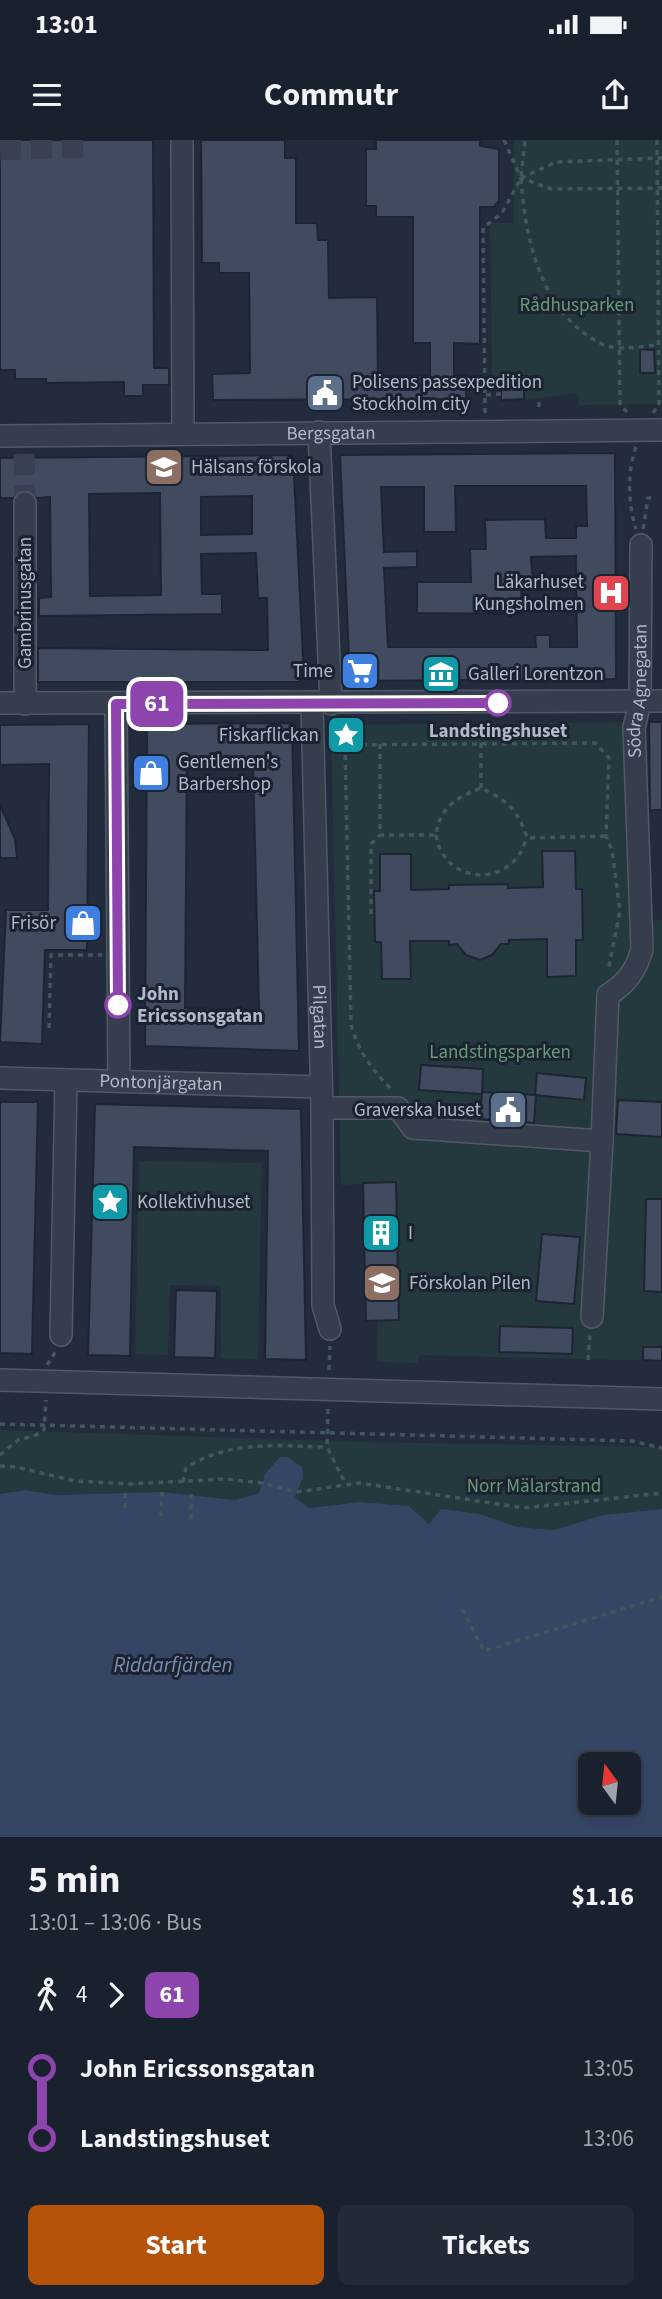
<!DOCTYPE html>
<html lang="en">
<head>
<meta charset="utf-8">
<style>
	:root { --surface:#1a212e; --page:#232936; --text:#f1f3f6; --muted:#9fa3aa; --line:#383e4a; --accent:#b45309 }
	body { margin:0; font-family:"Source Sans 3",sans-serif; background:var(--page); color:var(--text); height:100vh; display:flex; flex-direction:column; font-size:26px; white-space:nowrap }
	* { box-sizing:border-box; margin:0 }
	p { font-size:23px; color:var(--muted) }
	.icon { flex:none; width:38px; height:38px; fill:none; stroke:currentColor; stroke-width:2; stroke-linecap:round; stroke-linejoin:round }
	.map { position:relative; height:1697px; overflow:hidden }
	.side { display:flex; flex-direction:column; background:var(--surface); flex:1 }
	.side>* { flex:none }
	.badge { padding:0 14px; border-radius:10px; font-size:24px; line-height:46px }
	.needle { width:46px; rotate:345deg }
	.buttons { position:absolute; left:578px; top:1612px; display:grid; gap:14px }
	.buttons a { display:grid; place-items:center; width:63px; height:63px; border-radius:10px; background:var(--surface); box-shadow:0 4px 10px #0003,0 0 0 2px var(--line); font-size:35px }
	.map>.badge { position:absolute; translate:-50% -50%; box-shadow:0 0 0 4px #fff }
	.legs { display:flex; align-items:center; gap:10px; height:77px; padding:0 28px; font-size:23px }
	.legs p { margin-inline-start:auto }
	.head { display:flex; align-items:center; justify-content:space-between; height:119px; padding:0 28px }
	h1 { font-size:38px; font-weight:700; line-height:52px }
	.action { display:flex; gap:14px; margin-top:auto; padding:14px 28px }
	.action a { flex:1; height:80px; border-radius:10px; background:var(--accent); color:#fff; font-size:28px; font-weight:700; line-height:80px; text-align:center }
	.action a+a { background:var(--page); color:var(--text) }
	ul { padding:0 28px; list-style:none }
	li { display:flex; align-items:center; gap:24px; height:70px; font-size:26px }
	li i { display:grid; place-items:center; width:10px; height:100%; margin:0 9px; background:currentColor }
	li i::after { content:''; width:18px; height:18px; margin:-9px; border:5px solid; border-radius:50%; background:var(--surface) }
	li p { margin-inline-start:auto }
	li:first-child i { background:linear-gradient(#0000 50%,currentColor 0) }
	li:last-child i { background:linear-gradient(currentColor 50%,#0000 0) }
	.status { display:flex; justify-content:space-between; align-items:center; height:49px; padding:0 35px; background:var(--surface); direction:ltr }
	.status svg { height:19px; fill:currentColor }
	header { display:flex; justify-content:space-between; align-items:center; height:91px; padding:0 28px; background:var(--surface); font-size:32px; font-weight:700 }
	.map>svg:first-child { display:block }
	.green { fill:#24393e }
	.water { fill:#354665; fill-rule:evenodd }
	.building { fill:#414b5f; stroke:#1d2533; stroke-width:2; fill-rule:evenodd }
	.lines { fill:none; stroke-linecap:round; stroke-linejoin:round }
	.minor-tunnel { stroke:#374152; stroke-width:21; stroke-dasharray:21 10; stroke-linecap:butt }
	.minor-casing { stroke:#515967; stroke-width:24 }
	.path { stroke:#42565b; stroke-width:3.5; stroke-dasharray:5 5; stroke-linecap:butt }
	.minor { stroke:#363e4d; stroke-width:21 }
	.line-1-casing { stroke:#fff; stroke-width:16 }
	.line-1 { stroke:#8e44ad; stroke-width:10 }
	.stop-1-dot { fill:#fff; stroke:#8e44ad; stroke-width:3.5 }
	.labels { text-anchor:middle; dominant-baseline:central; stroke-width:6; stroke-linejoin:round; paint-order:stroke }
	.park-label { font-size:19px; fill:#679a76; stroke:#1b2331 }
	.poi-label { font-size:19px; fill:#b1b9c8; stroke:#1b2331; text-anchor:start }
	.street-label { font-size:19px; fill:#b1b9c8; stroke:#1b2331 }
	.stop-label { font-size:19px; font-weight:bold; fill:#b1b9c8; stroke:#1b2331 }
	.water-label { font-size:21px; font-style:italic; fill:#778db2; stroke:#1b2331 }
</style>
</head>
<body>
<div class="status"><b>13:01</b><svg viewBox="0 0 49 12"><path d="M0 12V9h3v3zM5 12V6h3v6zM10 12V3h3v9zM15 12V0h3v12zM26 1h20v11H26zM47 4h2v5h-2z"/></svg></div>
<header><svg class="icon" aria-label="menu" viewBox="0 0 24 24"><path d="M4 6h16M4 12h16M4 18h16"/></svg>Commutr<svg class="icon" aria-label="share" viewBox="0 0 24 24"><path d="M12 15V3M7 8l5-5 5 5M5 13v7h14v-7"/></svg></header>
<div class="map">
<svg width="662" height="1697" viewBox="0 0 662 1697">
	<rect width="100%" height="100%" fill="#222c3d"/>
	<path class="green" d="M514,0H662V264L579,265L578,253L524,260L523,246H492L490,83H514Z
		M630,582L632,782L662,780V1221L420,1215L417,1223L377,1222L378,1181L399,1180L396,1043L341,1045L331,590L335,585Z
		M139,1021L262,1023L258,1219L221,1218V1146L170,1145L168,1215L135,1214Z
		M0,1290L359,1302L662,1307V1369L603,1375L554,1390L517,1387L480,1374L429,1384L409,1366L361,1362L309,1368L295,1358L303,1338L273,1326L265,1334L259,1353L235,1360L162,1352L56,1355L25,1350L0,1354Z"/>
	<path class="water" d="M280,1317H287L302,1327L303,1338L295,1357L309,1368L361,1362L409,1366L429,1384L441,1369L480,1374L517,1387L554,1390L603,1375L662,1369V1697H0V1354L25,1350L56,1355L162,1352L235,1360L259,1353L265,1334ZM628,1624V1662H590V1624Z"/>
	<path class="building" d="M0,0H153L154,228H169V245H143V256H124V242L46,243V239H15V230H0Z
		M201,0H285V18H296V83H317L318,100H328L329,158L377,157L378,236L430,235V203H413V77H376V66H366V9H376V0H480V6L499,9V61L493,67H480V204L454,203V235H466V259L213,260L212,234L250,233L249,133H219V123H202Z
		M640,209L654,210L655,233H640Z
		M501,246H524V259L501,260Z
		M615,313L616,539L350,541L340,315ZM455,346H586L587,386H576V398H546L545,379L485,380L486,409H470L471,442H417V473L522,474L521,442H533L531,417L576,416L577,507H550V495H535L536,507H388L384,428L417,427V411L384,412L381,347H424V392H456Z
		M293,315L304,537L299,542H38V508L268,510L267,458H258L256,413L201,414L202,454H222V474L39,476V458L51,457L50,357L37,358L24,350L13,358H0V318ZM160,353L161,455L90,456L89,354ZM252,356V394L201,395V357Z
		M649,582H662V670H650Z
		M292,583L299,911L145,906L147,584ZM221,623H253L259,870L185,868L187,624Z
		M89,584L87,810H45L42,904L0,902L6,770H48L49,624L0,625V585Z
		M0,665L15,699L17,718H0Z
		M542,711H575L576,749H582L583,800H576V836L547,837V799L509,800V804H501L492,815L480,820L466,815L457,804L449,805V801H410L411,839H382L381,802H375L374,751H380V714H411V750L449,749V745L508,744V748L543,747Z
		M421,925L483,929L482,954L419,950Z
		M537,933L586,938L584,960L535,955Z
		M482,952L536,955L534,983L480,979Z
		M618,960L662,962V997L616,994Z
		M0,962H38L32,1214L0,1213Z
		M95,964L301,969L306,1220L265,1219L268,1011L134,1007L130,1216L88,1215Z
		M396,1042L399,1180L366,1181L363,1043Z
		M646,1059H662V1152L644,1151Z
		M542,1094L580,1097L574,1164L536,1161Z
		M176,1150L217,1151L215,1218L174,1217Z
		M500,1186L573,1188L572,1214L499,1212Z
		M643,1207H662V1221L643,1220Z"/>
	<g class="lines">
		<path class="minor-tunnel" d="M0,10L83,7
			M24,314L25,363"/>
		<g class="minor-casing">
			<g id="minor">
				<path d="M182,0L183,294"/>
				<path d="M319,292L331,564"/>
				<path id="s1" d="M0,296L662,290"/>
				<path d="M25,363V564"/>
				<path d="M0,563L662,561"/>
				<path d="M116,564L119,941"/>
				<path id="s2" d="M312,564L322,968L323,1165L330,1189"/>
				<path id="s3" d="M0,938L321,947"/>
				<path id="s4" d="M322,968H398L413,988L602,1001L608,855C627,843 636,831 642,809L634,588L640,562L641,405"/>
				<path d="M592,1177L602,1001"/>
				<path d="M61,1195L66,940"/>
				<path d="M0,1240L662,1259"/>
			</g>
		</g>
		<path class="path" d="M504,0L521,38L551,49L662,48
			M617,0L620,265L627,272
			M521,36L525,0
			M521,38L556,22L662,18
			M486,255L501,254
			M539,262V272
			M485,273L483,88L502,73L521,38C525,99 541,176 604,205C619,211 643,206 658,205
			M653,273L659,265L657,0
			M636,307C627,331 628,365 636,389
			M643,389L648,358H651
			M380,604V695H436C440,667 456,658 481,648C506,659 519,671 527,698L606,696
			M332,605L595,603L609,618L606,696L612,710L620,771L608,831
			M345,605L351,885C359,912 372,930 392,950
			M481,648V579
			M436,695C444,747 515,748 526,698
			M371,774V704L380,695
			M49,888L51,815H102
			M588,1220L590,1194
			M47,1225L56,1211
			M329,1230L330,1206
			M328,1269L327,1307L345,1343
			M0,1284L632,1301L662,1308
			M0,1315L18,1300L34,1296L44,1290L46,1260
			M0,1326L16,1327L75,1341L131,1344L225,1339L262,1343L297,1352L359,1343L524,1368L662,1353
			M183,1342L186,1328C228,1300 278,1306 327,1307
			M125,1353V1370
			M161,1376L162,1352
			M191,1379V1354
			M462,1469L484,1511L662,1457"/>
		<use href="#minor" class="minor"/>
	</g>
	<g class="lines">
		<g class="line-1-casing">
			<path id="line-1" d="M118,865L116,564L498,563"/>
		</g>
		<use href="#line-1" class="line-1"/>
	</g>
	<defs>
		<g id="civic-square" transform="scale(2.0125)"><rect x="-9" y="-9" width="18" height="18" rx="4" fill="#5c6f8a" stroke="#1b2331"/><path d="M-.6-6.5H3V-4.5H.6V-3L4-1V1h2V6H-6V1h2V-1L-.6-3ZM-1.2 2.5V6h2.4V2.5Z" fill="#fff"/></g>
		<g id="school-square" transform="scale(2.0125)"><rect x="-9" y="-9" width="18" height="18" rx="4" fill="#8d6e63" stroke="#1b2331"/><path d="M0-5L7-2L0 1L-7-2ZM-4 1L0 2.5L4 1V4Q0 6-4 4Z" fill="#fff"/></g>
		<g id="hospital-square" transform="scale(2.0125)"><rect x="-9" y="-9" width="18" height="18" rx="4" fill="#e0444e" stroke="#1b2331"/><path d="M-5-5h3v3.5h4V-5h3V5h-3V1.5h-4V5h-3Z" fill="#fff"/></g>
		<g id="supermarket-square" transform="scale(2.0125)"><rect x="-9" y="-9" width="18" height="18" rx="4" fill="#3f7fe0" stroke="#1b2331"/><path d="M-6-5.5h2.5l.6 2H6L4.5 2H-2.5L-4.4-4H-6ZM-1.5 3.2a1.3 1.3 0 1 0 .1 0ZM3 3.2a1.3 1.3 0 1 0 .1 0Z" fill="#fff"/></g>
		<g id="museum-square" transform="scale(2.0125)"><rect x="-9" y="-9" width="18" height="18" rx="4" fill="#0f9aa8" stroke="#1b2331"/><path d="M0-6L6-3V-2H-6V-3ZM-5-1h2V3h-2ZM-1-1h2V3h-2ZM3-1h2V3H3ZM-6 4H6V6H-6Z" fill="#fff"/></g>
		<g id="sight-square" transform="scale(2.0125)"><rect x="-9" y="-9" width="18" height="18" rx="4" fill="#0f9aa8" stroke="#1b2331"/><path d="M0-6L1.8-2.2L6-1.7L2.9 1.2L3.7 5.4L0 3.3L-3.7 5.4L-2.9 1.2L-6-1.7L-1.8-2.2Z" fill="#fff"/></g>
		<g id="shop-square" transform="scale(2.0125)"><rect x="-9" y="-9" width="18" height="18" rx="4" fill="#3f7fe0" stroke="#1b2331"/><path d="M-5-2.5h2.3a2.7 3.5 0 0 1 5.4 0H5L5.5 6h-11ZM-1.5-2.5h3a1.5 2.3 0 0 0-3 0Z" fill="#fff"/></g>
		<g id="building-square" transform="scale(2.0125)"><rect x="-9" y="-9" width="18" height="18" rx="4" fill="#0f9aa8" stroke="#1b2331"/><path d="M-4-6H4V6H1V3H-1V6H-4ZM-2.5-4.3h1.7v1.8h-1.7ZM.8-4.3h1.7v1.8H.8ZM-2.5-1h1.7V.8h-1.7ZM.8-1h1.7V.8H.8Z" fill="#fff"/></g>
	</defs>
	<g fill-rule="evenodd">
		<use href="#civic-square" x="325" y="253"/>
		<use href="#school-square" x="164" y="327"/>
		<use href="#hospital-square" x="611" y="453"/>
		<use href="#supermarket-square" x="360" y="531"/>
		<use href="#museum-square" x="441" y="534"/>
		<use href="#sight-square" x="346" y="595"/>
		<use href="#shop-square" x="151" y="633"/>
		<use href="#shop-square" x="83" y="783"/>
		<use href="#civic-square" x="508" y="970"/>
		<use href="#sight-square" x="110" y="1062"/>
		<use href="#building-square" x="381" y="1093"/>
		<use href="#school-square" x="382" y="1143"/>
	</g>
	<g class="stop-1-dot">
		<circle cx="498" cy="563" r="12"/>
		<circle cx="118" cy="865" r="12"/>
	</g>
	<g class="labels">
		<g class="park-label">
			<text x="577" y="165">Rådhusparken</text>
			<text x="500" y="912">Landstingsparken</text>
			<text x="534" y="1346">Norr Mälarstrand</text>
		</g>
		<g class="poi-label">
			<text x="352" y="242">Polisens passexpedition<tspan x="352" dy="22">Stockholm city</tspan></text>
			<text x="191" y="327">Hälsans förskola</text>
			<text x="584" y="442" text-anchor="end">Läkarhuset<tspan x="584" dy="22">Kungsholmen</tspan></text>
			<text x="333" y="531" text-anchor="end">Time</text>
			<text x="468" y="534">Galleri Lorentzon</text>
			<text x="319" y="595" text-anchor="end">Fiskarflickan</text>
			<text x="178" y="622">Gentlemen's<tspan x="178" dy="22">Barbershop</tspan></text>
			<text x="56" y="783" text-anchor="end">Frisör</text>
			<text x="481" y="970" text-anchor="end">Graverska huset</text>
			<text x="137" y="1062">Kollektivhuset</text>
			<text x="408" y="1093">I</text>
			<text x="409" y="1143">Förskolan Pilen</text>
		</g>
		<g class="street-label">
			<text stroke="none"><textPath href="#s1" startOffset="331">Bergsgatan</textPath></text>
			<text transform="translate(25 463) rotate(-90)">Gambrinusgatan</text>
			<text stroke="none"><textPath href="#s4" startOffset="754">Södra Agnegatan</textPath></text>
			<text stroke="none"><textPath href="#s2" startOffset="313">Pilgatan</textPath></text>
			<text stroke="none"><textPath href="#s3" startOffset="161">Pontonjärgatan</textPath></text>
		</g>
		<g class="stop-label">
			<text x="498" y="591">Landstingshuset</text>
			<text x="137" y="854" text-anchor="start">John<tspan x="137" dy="22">Ericssonsgatan</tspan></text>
		</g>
		<g class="water-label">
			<text x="173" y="1525">Riddarfjärden</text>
		</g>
	</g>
</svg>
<div class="buttons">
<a><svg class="needle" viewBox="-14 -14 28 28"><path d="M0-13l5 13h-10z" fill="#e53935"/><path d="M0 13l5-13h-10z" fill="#9fa3aa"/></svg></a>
</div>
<b class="badge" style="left:157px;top:564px;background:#8e44ad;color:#fff">61</b>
</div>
<section class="side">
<div class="head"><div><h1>5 min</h1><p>13:01 – 13:06 · Bus</p></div><b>$1.16</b></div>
<div class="legs"><svg class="icon" aria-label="walk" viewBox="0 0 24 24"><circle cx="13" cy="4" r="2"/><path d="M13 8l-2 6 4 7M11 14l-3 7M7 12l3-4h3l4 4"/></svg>4<svg class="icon" aria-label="forward" viewBox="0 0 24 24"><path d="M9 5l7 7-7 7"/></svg><b class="badge" style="background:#8e44ad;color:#fff">61</b></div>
<ul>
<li><i style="color:#8e44ad"></i><b>John Ericssonsgatan</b><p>13:05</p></li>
<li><i style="color:#8e44ad"></i><b>Landstingshuset</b><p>13:06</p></li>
</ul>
<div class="action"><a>Start</a><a>Tickets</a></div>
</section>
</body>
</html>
